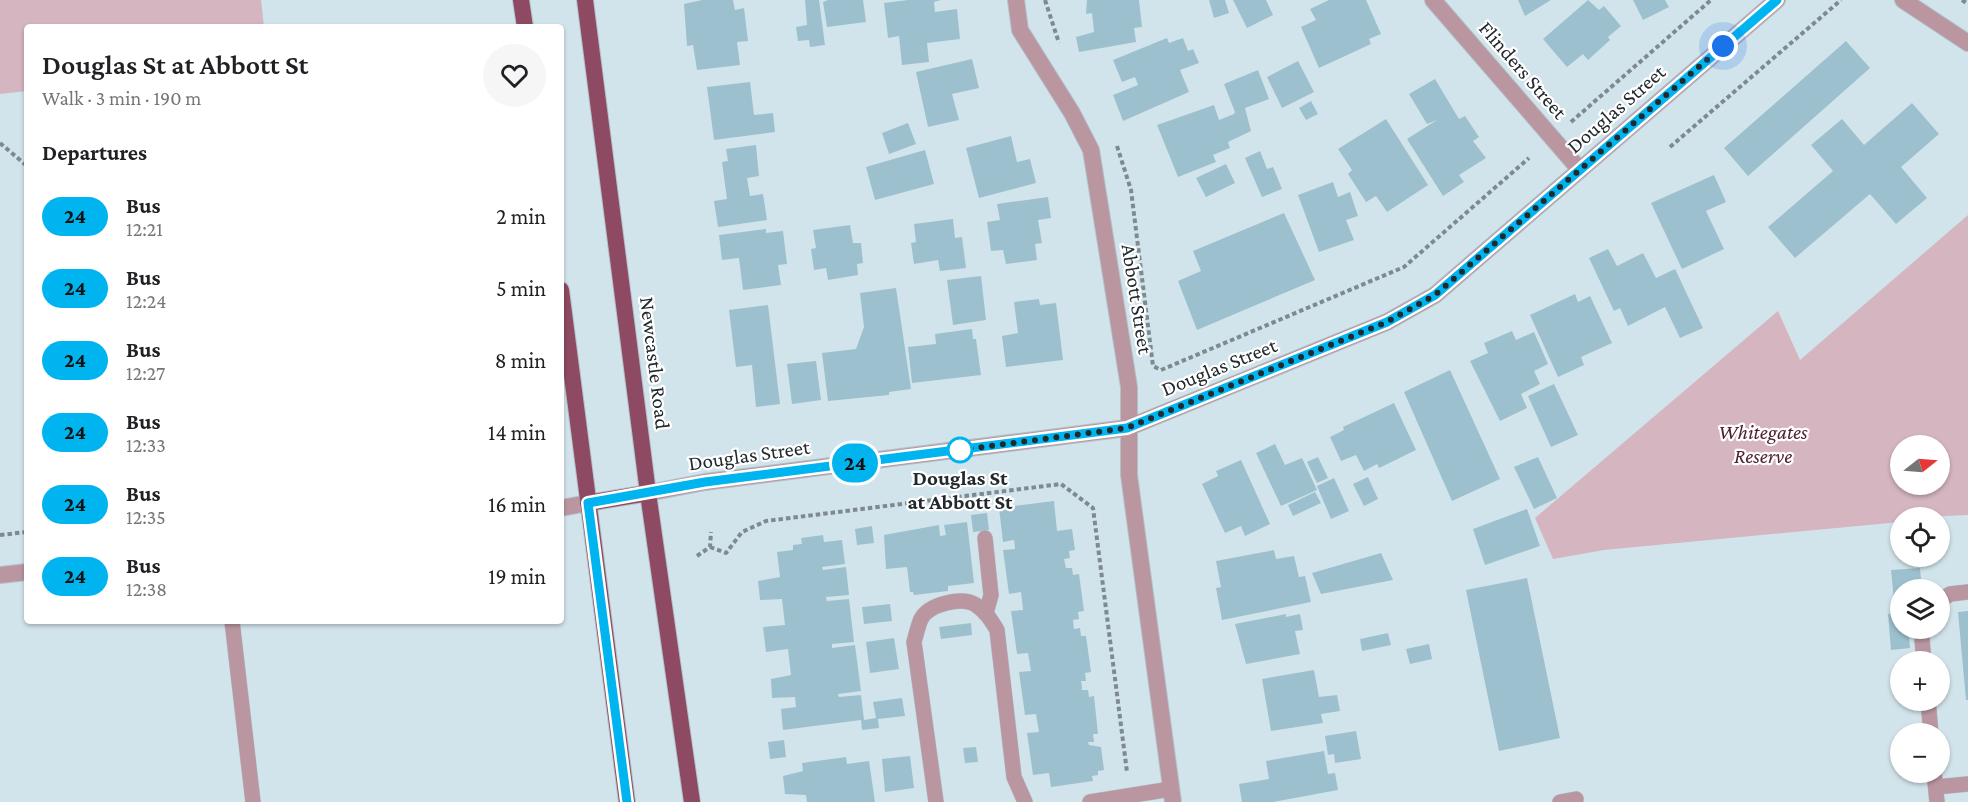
<!DOCTYPE html>
<html lang="en">
<head>
<meta charset="utf-8">
<style>
	:root { --surface:#fff; --page:#f6f6f6; --text:#202124; --muted:#757577 }
	body { margin:0; font-family:"Crimson Pro",serif; background:var(--page); color:var(--text); height:100vh; display:flex; flex-direction:column; font-size:22px; white-space:nowrap }
	* { box-sizing:border-box; margin:0 }
	p { font-size:20px; color:var(--muted) }
	.icon { flex:none; width:33px; height:33px; fill:none; stroke:currentColor; stroke-width:2; stroke-linecap:round; stroke-linejoin:round }
	.map { position:relative; flex:1; overflow:hidden }
	.sheet { position:absolute; left:24px; top:24px; width:540px; height:600px; display:flex; flex-direction:column; background:var(--surface); border-radius:6px; box-shadow:0 2px 4px #0004 }
	.sheet>* { flex:none }
	.badge { padding:0 12px; border-radius:20px; font-size:21px; line-height:39px }
	.needle { width:39px; rotate:73deg }
	.controls { position:absolute; left:1890px; top:435px; display:grid; gap:12px }
	.controls a { display:grid; place-items:center; width:60px; height:60px; border-radius:50%; background:var(--surface); box-shadow:0 2px 4px #0004; font-size:30px }
	.you { position:absolute; width:30px; height:30px; margin:-15px; border:4px solid #fff; border-radius:50%; background:#1a73e8; box-shadow:0 0 0 9px #1a73e833 }
	.map>.badge { position:absolute; translate:-50% -50%; box-shadow:0 0 0 3px #fff }
	h2 { padding:0 18px; font-size:22px; line-height:54px }
	.round { display:grid; place-items:center; flex:none; width:63px; height:63px; border-radius:32px; background:var(--page) }
	.summary { display:flex; align-items:center; justify-content:space-between; height:102px; padding:0 18px }
	h1 { font-size:28px; font-weight:600; line-height:45px }
	ul { padding:0; list-style:none }
	li { display:flex; align-items:center; gap:18px; height:72px; padding:0 18px }
	li div { flex:1 }
	li b { display:block; font-size:22px }
	li em { font-style:normal }
	li .badge { min-width:66px; font-weight:700; text-align:center }
	.map>svg:first-child { display:block }
	.green { fill:#d5b5bf; fill-rule:evenodd }
	.building { fill:#9dc0ce }
	.lines { fill:none; stroke-linecap:round; stroke-linejoin:round }
	.service-casing { stroke:#b2c2c9; stroke-width:16 }
	.minor-casing { stroke:#b2c2c9; stroke-width:18 }
	.tertiary-casing { stroke:#b2c2c9; stroke-width:18 }
	.trunk-casing { stroke:#b2c2c9; stroke-width:18 }
	.path { stroke:#7d8a8f; stroke-width:4; stroke-dasharray:4.5 3; stroke-linecap:butt }
	.service { stroke:#ba96a1; stroke-width:15 }
	.minor { stroke:#ba96a1; stroke-width:16 }
	.tertiary { stroke:#ba96a1; stroke-width:16 }
	.trunk { stroke:#8e4a62; stroke-width:16 }
	.line-casing { stroke:#fff; stroke-width:14 }
	.line { stroke:#00b5ef; stroke-width:9 }
	.walk { stroke:#22292c; stroke-width:6; stroke-dasharray:0 10.8 }
	.stop-dot { fill:#fff; stroke:#00b5ef; stroke-width:3 }
	.labels { text-anchor:middle; dominant-baseline:central; stroke-width:4.5; stroke-linejoin:round; paint-order:stroke }
	.street-label { font-size:21px; fill:#22292c; stroke:#fff }
	.park-label { font-size:21px; font-style:italic; fill:#4f2132; stroke:#fff }
	.stop-label { font-size:21px; font-weight:bold; fill:#22292c; stroke:#fff }
</style>
</head>
<body>
<div class="map">
<svg width="1968" height="802" viewBox="0 0 1968 802">
	<rect width="100%" height="100%" fill="#d2e4eb"/>
	<path class="green" d="M0,0H261L264,27H27V91L0,94Z
		M1968,215V515L1900,518V522L1604,550L1553,559L1535,518L1778,311L1800,360ZM1900,446H1940V484H1900Z"/>
	<path class="building" d="M702,0H733L735,10L744,8L748,41L737,42L740,65L697,70L693,45L687,46L684,4Z
		M805,0H819L825,45L810,47L809,40L798,41L796,27L807,25Z
		M828,0H863L866,22L827,27L823,2Z
		M908,0H941L934,2L935,12L957,9L960,39L927,43L929,62L902,65L899,36L888,38L884,3Z
		M1087,0H1139L1142,27L1134,28L1136,42L1079,52L1076,37L1094,32L1092,13L1086,14Z
		M1209,0H1225L1229,13L1214,18Z
		M1233,0H1266L1273,15L1247,28Z
		M1329,0H1366L1381,34L1369,39L1371,44L1319,68L1301,27L1316,20L1310,9Z
		M1518,0H1551L1525,16Z
		M1588,0L1599,10L1604,6L1621,26L1608,37L1610,40L1588,60L1583,54L1567,67L1543,39Z
		M1633,0H1665L1669,7L1643,20Z
		M1167,38L1169,43L1183,38L1188,51L1193,49L1199,63L1180,70L1189,92L1123,121L1113,95L1138,85L1135,77L1122,82L1113,60Z
		M1846,41L1870,68L1748,176L1724,148Z
		M972,59L979,88L952,94L959,120L928,127L916,72Z
		M1298,61L1314,92L1282,108L1267,77Z
		M1258,70L1269,99L1245,108L1251,131L1228,142L1230,148L1213,155L1216,162L1178,177L1157,125L1214,105L1219,120L1234,114L1235,112L1224,84Z
		M1435,79L1459,119L1465,116L1479,137L1473,141L1486,158L1459,175L1464,182L1443,196L1407,139L1437,120L1427,124L1409,94Z
		M750,82L754,115L773,113L775,132L714,140L707,87Z
		M1311,101L1318,114L1306,120L1299,108Z
		M1912,103L1939,134L1901,167L1927,198L1896,224L1870,194L1795,258L1768,227L1833,171L1811,145L1842,119L1864,145Z
		M1386,119L1428,185L1387,212L1376,196L1366,202L1348,174L1352,170L1338,149Z
		M908,123L916,144L889,154L882,133Z
		M1011,136L1017,162L1030,159L1036,183L979,198L966,148Z
		M756,145L759,176L747,178L750,196L763,194L767,220L718,227L714,201L727,199L722,162L728,161L726,149Z
		M925,150L934,184L875,200L866,167Z
		M1260,151L1267,169L1273,167L1282,189L1262,197L1245,158Z
		M1226,164L1235,183L1206,197L1196,178Z
		M1714,175L1726,202L1706,211L1724,249L1682,269L1651,203Z
		M1333,182L1338,197L1350,192L1358,216L1346,220L1354,240L1319,252L1298,195Z
		M1048,197L1051,218L1038,220L1042,243L1035,244L1037,260L1006,264L1003,250L991,251L987,222L1000,220L997,204Z
		M1284,213L1315,280L1197,330L1178,281L1201,271L1193,251Z
		M953,219L955,238L962,237L966,268L940,271L938,260L914,264L911,243L916,242L914,224Z
		M850,225L853,243H861L863,263L857,264L858,275L828,280L826,268L814,270L811,249L816,248L813,230Z
		M766,229V233L783,231L787,264L778,265L781,285L743,290L739,258L722,260L719,235Z
		M1608,249L1617,266L1643,253L1656,278L1675,269L1703,328L1680,338L1665,307L1628,326L1620,308L1614,311L1589,258Z
		M981,276L986,320L953,325L947,280Z
		M896,288L911,389L889,392V395L828,401L822,353L856,349L864,327L860,293Z
		M1575,294L1578,302L1590,296L1612,343L1581,357L1584,365L1558,377L1530,315Z
		M1039,299L1040,305L1056,303L1063,360L1006,367L1002,336L1018,333L1014,302Z
		M768,305L780,404L756,407L752,365L736,367L729,310Z
		M972,329L973,339H976L981,375L912,383L908,347L936,344L935,334Z
		M1512,331L1516,340L1534,332L1548,364L1534,371L1540,384L1521,394L1527,408L1500,421L1470,361L1488,353L1484,343Z
		M816,361L821,400L792,404L787,364Z
		M1450,370L1500,479L1452,501L1404,392Z
		M1554,384L1578,435L1551,447L1528,396Z
		M1394,403L1416,450L1379,468L1377,464L1364,471L1356,455L1341,461L1330,437L1344,430L1343,427Z
		M1275,444L1285,465L1302,458L1317,490L1281,506L1256,453Z
		M1318,457L1328,478L1317,483L1307,462Z
		M1538,457L1557,498L1534,509L1514,467Z
		M1241,460L1270,524L1245,536L1241,526L1225,533L1202,484L1218,476L1216,471Z
		M1368,477L1378,499L1364,506L1353,484Z
		M1334,478L1349,511L1331,519L1317,486Z
		M1315,492L1321,503L1293,516L1288,505Z
		M1054,501L1057,531L1072,529L1075,550L1069,551L1070,558L1064,559L1066,568H1072L1073,575L1079,574L1084,611L1078,612L1079,619L1073,620L1074,629L1080,628L1081,636H1086L1091,672L1085,673L1086,681H1081L1082,687V690H1088L1089,697L1094,696L1098,734H1093L1094,742H1088L1089,745L1101,747L1104,770L1098,771V775L1092,776L1093,781L1051,787L1049,773L1033,775L1027,733L1039,732L1036,714L1025,715L1019,672L1031,671L1028,653L1017,654L1011,611L1023,610L1021,592L1009,594L1003,550L1015,549L1014,540L1003,542L999,508Z
		M1527,509L1540,546L1485,565L1473,529Z
		M987,513L989,530L973,532L971,515Z
		M967,522L974,583L948,586V591L914,595L913,592H910L907,567L886,569L884,535L939,525L940,536L946,535L944,525Z
		M872,526L874,543L857,545L855,529Z
		M823,535L824,542L842,540L845,564L822,567L823,570L846,567L849,595L826,597L827,601L849,599L854,642L832,644V648L855,645L861,691L838,694L839,697L861,695L864,720L876,718L873,702L902,698L905,716L878,719L879,728L862,730L861,720L783,730L781,709L796,707L795,697L772,698L771,679L791,675L788,649L766,652L763,627L785,625L782,599L760,600L758,581L780,577L777,552L793,550V545L802,544L801,538Z
		M1274,550L1276,559L1294,556L1299,577L1305,576L1311,602L1222,620L1216,588L1221,587L1216,561Z
		M1381,553L1393,580L1321,594L1312,573Z
		M1920,568L1922,590H1900V600L1894,601L1891,570Z
		M1527,578L1560,738L1499,751L1466,590Z
		M890,604L892,621L864,624L862,607Z
		M1968,611V700H1966L1958,612Z
		M1900,613V628H1908L1910,648L1891,650L1888,614Z
		M1286,614V617L1300,614L1303,630L1295,631L1300,654L1246,664L1235,624Z
		M971,623L972,635L941,639L939,627Z
		M1388,633L1391,645L1362,651L1360,639Z
		M894,638L899,669L870,673L866,642Z
		M1429,644L1432,659L1410,664L1406,649Z
		M1314,670L1319,697L1337,695L1340,711L1321,714L1323,723L1271,731L1262,679Z
		M1356,731L1361,759L1335,763L1334,754L1328,755L1325,736Z
		M784,740L786,757L770,759L768,742Z
		M976,747L978,762L965,763L963,748Z
		M1324,751L1328,774L1335,773L1338,790L1273,802H1242L1239,784L1269,779L1266,761Z
		M910,756L914,788L885,792L882,759Z
		M846,757L847,764L869,761L875,802H807L806,795L785,794L783,776L803,771L802,763Z"/>
	<g class="lines">
		<g class="service-casing">
			<path id="service" d="M985,538L991,595L986,613
				M1940,601L1950,594L1968,592
				M232,621L253,802
				M1921,628L1924,662
				M1928,700L1931,734
				M1934,772L1937,802
				M1936,787L1968,784
				M936,802L914,642C916,635 918,626 921,619C929,604 962,596 976,605C986,612 991,620 997,630L1014,777L1025,802
				M1090,802L1171,789
				M1560,802L1576,799"/>
		</g>
		<g class="minor-casing">
			<path id="minor" d="M1016,0L1020,30L1072,113L1091,150L1129,387V475L1173,802
				M1433,0L1580,170
				M1903,0L1968,43"/>
		</g>
		<g class="tertiary-casing">
			<path id="tertiary" d="M648,493L705,482L1127,428L1387,322L1435,295L1777,0
				M561,508L588,503
				M0,575L27,572"/>
		</g>
		<g class="trunk-casing">
			<path id="trunk" d="M521,0L525,27
				M585,0L648,493L692,802
				M561,290L627,802
				M588,503L648,493"/>
		</g>
		<path class="path" d="M1045,0L1059,43
			M1962,0L1968,4
			M1571,122L1711,0
			M0,143L27,166
			M1117,146L1131,190L1153,366L1161,370L1404,267L1529,158
			M1670,147L1841,0
			M0,535L27,532
			M710,547L726,553L742,532L766,521L1061,484L1093,508L1127,772
			M697,556L710,547L711,532"/>
		<use href="#service" class="service"/>
		<use href="#minor" class="minor"/>
		<use href="#tertiary" class="tertiary"/>
		<use href="#trunk" class="trunk"/>
	</g>
	<g class="lines">
		<g class="line-casing">
			<path id="line" d="M627,802L588,503L705,482L1127,428L1387,322L1435,295L1777,0"/>
		</g>
		<use href="#line" class="line"/>
		<path class="walk" d="M960,450L1127,428L1387,322L1435,295L1723,46"/>
	</g>
	<circle class="stop-dot" cx="960" cy="450" r="12"/>
	<g class="labels">
		<g class="street-label">
			<text transform="translate(1523 70) rotate(49)">Flinders Street</text>
			<text transform="translate(1616 109) rotate(-41)">Douglas Street</text>
			<text transform="translate(1137 299) rotate(81)">Abbott Street</text>
			<text transform="translate(655 363) rotate(83)">Newcastle Road</text>
			<text transform="translate(1219 367) rotate(-22)">Douglas Street</text>
			<text transform="translate(749 455) rotate(-8)">Douglas Street</text>
		</g>
		<g class="park-label">
			<text x="1763" y="432">Whitegates<tspan x="1763" dy="24">Reserve</tspan></text>
		</g>
		<g class="stop-label">
			<text x="960" y="478">Douglas St<tspan x="960" dy="24">at Abbott St</tspan></text>
		</g>
	</g>
</svg>
<div class="controls">
<a><svg class="needle" viewBox="-14 -14 28 28"><path d="M0-13l5 13h-10z" fill="#e53935"/><path d="M0 13l5-13h-10z" fill="#757577"/></svg></a>
<a><svg class="icon" aria-label="locate" viewBox="0 0 24 24"><circle cx="12" cy="12" r="6"/><path d="M12 2v4M12 18v4M2 12h4M18 12h4"/></svg></a>
<a><svg class="icon" aria-label="layers" viewBox="0 0 24 24"><path d="M12 4l9 5-9 5-9-5zM3 14l9 5 9-5"/></svg></a>
<a>+</a>
<a>−</a>
</div>
<div class="you" style="left:1723px;top:46px"></div>
<b class="badge" style="left:855px;top:463px;background:#00b5ef;color:#111">24</b>
<section class="sheet">
<div class="summary"><div><h1>Douglas St at Abbott St</h1><p>Walk · 3 min · 190 m</p></div><a class="round"><svg class="icon" aria-label="heart" viewBox="0 0 24 24"><path d="M12 20l-8-8c-3-5 5-10 8-4 3-6 11-1 8 4z"/></svg></a></div>
<h2>Departures</h2>
<ul>
<li><span class="badge" style="background:#00b5ef;color:#111">24</span><div><b>Bus</b><p>12:21</p></div><em>2 min</em></li>
<li><span class="badge" style="background:#00b5ef;color:#111">24</span><div><b>Bus</b><p>12:24</p></div><em>5 min</em></li>
<li><span class="badge" style="background:#00b5ef;color:#111">24</span><div><b>Bus</b><p>12:27</p></div><em>8 min</em></li>
<li><span class="badge" style="background:#00b5ef;color:#111">24</span><div><b>Bus</b><p>12:33</p></div><em>14 min</em></li>
<li><span class="badge" style="background:#00b5ef;color:#111">24</span><div><b>Bus</b><p>12:35</p></div><em>16 min</em></li>
<li><span class="badge" style="background:#00b5ef;color:#111">24</span><div><b>Bus</b><p>12:38</p></div><em>19 min</em></li>
</ul>
</section>
</div>
</body>
</html>
